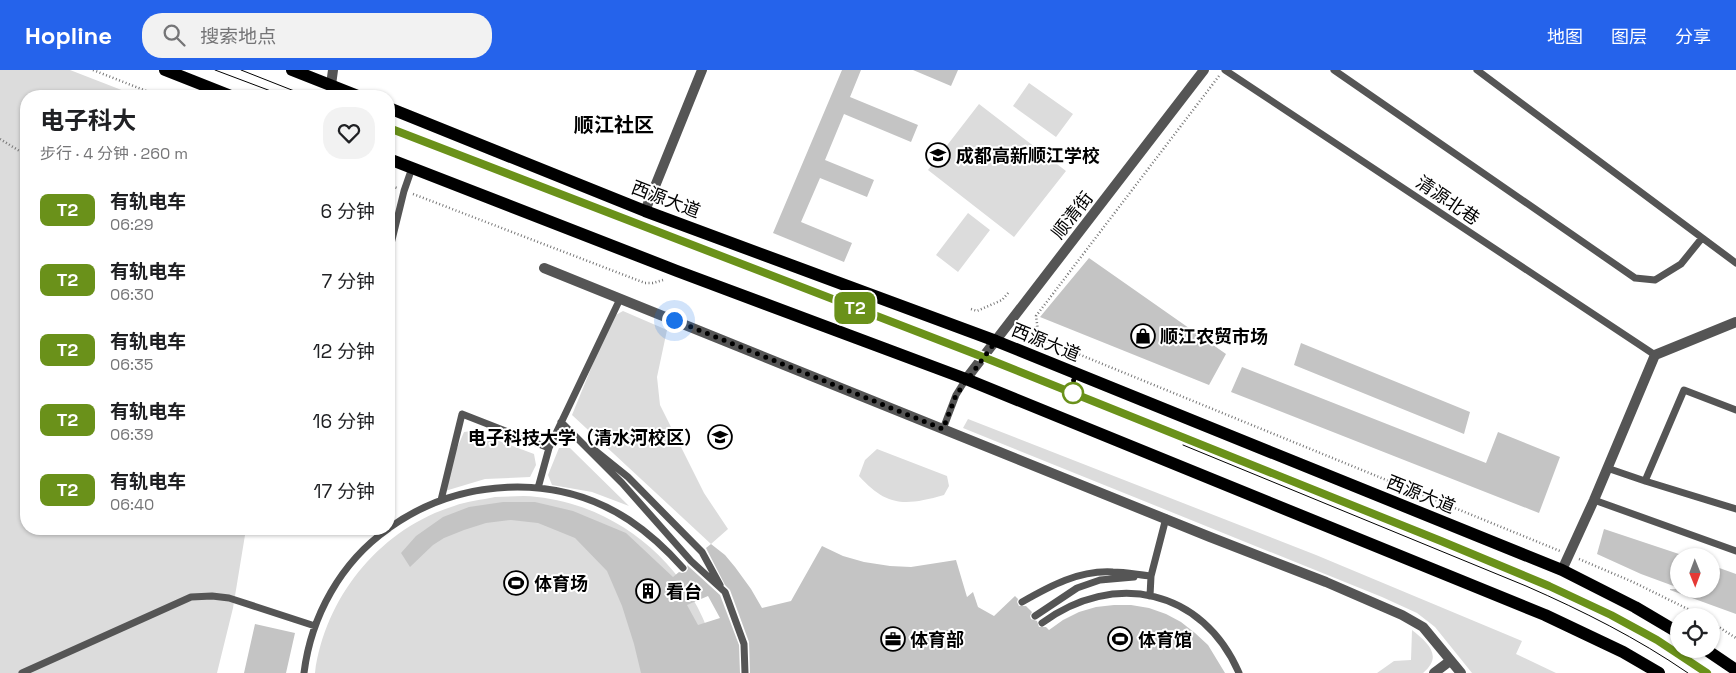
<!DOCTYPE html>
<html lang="zh">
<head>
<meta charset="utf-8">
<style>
	:root { --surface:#fff; --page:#f2f2f2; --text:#202124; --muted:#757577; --accent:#2563eb }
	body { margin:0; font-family:"Space Grotesk","Noto Sans SC",sans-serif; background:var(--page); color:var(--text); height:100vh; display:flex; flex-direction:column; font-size:19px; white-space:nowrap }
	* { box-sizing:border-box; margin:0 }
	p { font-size:16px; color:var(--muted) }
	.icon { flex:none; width:28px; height:28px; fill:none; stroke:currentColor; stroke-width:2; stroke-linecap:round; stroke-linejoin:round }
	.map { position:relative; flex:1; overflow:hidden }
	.panel { position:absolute; left:20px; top:20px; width:375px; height:445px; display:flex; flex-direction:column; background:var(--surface); border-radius:20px; box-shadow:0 1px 4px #0004 }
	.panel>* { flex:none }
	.badge { padding:0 10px; border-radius:8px; font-size:18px; line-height:32px }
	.needle { width:32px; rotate:179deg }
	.buttons { position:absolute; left:1670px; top:478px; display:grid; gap:10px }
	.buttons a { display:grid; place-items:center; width:50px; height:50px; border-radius:50%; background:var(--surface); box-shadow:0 1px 4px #0004; font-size:25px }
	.you { position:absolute; width:25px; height:25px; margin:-12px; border:4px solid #fff; border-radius:50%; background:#1a73e8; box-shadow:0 0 0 8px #1a73e833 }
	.map>.badge { position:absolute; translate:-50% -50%; box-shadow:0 0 0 2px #fff }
	.round { display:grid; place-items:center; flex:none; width:52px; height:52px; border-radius:20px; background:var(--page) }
	.head { display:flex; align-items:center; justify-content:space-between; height:85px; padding:0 20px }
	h1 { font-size:24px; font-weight:700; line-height:38px }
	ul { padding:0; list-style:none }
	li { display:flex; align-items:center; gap:15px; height:70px; padding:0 20px }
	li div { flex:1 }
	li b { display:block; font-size:19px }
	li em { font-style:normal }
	li .badge { min-width:55px; font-weight:700; text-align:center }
	header { display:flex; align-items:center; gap:30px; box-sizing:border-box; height:70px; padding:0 25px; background:var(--accent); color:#fff }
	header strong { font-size:24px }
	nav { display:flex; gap:28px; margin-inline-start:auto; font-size:18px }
	.search { width:350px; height:45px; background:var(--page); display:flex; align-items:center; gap:12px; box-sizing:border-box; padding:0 18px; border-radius:20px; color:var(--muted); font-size:19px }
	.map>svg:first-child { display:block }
	.green { fill:#dcdcdc }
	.building { fill:#c4c4c4; fill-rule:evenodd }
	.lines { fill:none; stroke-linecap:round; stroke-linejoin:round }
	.path { stroke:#777; stroke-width:2.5; stroke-dasharray:1 2.5; stroke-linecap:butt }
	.service { stroke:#555; stroke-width:7 }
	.minor { stroke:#555; stroke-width:10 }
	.primary { stroke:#000; stroke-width:12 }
	.tram { stroke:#000; stroke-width:1 }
	.line-casing { stroke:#fff; stroke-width:11 }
	.line { stroke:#6a911a; stroke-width:8 }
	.walk { stroke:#000; stroke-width:5; stroke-dasharray:0 9 }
	.stop-dot { fill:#fff; stroke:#6a911a; stroke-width:2.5 }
	.labels { text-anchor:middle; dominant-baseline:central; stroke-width:4; stroke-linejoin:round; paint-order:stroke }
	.poi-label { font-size:18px; font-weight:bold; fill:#000; stroke:#fff; text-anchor:start }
	.street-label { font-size:18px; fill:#000; stroke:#fff }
	.quarter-label { font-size:20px; font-weight:bold; fill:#000; stroke:#fff }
</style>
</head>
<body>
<header>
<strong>Hopline</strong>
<div class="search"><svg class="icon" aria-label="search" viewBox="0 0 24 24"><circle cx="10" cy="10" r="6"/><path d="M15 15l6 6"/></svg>搜索地点</div>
<nav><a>地图</a><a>图层</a><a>分享</a></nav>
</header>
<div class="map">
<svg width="1736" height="603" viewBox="0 0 1736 603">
	<rect width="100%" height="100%" fill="#fff"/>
	<path class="green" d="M0,0H70L137,26H26V459H246L233,538L217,603H0Z
		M1029,13L1073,44L1056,67L1013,36Z
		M979,34L1066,101L1014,167L928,100Z
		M968,143L990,160L958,202L936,185Z
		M623,241L667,260L657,307L660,335L704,423L728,459L711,474L572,345L612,247Z
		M968,349L1316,485L1522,571L1516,584L1556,603H1472L1435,557L1417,543L1382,527L963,358Z
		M472,361L534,384L536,395L530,407L485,409L445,421L442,413L464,362Z
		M559,378H570L629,436L592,422L552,415L548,405Z
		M877,379L947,406L949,416L944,425C905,436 887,437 859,406L865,390Z
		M495,427C509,427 524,425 537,427C613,435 680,488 707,558C713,572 715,589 718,603H315C325,527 380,459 454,436C467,431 482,430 495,427Z
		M1412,560C1427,572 1444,586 1423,603H1377L1394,591L1411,590Z"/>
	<path class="building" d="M842,0H861L850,27L918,55L911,72L844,44L825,90L874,110L867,127L820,108L801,152L852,173L844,192L773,163Z
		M913,0H958L951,16Z
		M1089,188L1226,284L1209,315L1040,247Z
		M1301,273L1470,342L1464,364L1294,295Z
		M1242,297L1486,393L1498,362L1560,387L1539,443L1231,322Z
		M503,432H535L573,441L626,463L673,507L679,502L682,503L686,502L688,499L687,495L720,525L739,575L740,603H641L634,574L622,536L607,501L575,468L538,453L511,450L486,453L464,460L444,468L433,475L410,497L401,483L416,466L443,447L469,437ZM708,526L720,548L698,555L687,535Z
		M1604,459L1679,484V518L1641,504L1597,484Z
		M711,474L725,485L735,497L751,519L762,538L791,531L822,476L843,486L864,492L890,496L911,497L956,490L967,527L973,522L978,537L994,546L1015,526L1018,529L1017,532L1019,536H1026L1032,542L1030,546L1031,549L1037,551L1039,557H1046L1049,560L1063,550L1079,542L1096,537L1114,535H1131L1149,538L1166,544L1181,552L1195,563L1208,575L1225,603H750L749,572L730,520L725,515L706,478Z
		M1711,495L1736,504V544L1670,520V519H1711Z
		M255,554L295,563L286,603H244Z"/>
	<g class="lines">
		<path class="path" d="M93,0L159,26
			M1219,6L1036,246L1039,268L1560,481
			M0,69L26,85
			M389,115L397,118
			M413,124L645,213H653L663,210
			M971,239L977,241L1002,230L1009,222
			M1028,259L1038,257
			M1579,489L1633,512L1702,546
			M1711,552L1736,568"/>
		<path class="service" d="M1225,0L1655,285
			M1334,0L1635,208L1655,210L1681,194L1702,168
			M1477,0L1736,193
			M389,182L404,121L412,98
			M561,352L622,413L691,491L725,522L744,574L745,603
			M943,359L956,325L966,309
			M592,378L628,407L702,482L720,515
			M1607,398L1645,411L1736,439
			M1645,411L1684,320L1736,340
			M538,418L549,378L620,229
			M441,430L462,344L549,378
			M1594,430L1736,481
			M389,458C459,408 556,402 629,450C650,464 667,480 683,498
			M1150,526L1151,506L1166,448
			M1022,532C1050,516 1079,500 1113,502C1126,502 1139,505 1151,506
			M1035,546L1077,518L1100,510L1134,507
			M1042,553C1114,500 1203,519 1239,603
			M22,603L191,527L212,526L229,528L315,556
			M304,603C311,546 341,492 388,459"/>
		<path class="minor" d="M331,15L333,0
			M645,141L702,0
			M544,198L1210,467L1326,512L1402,545L1423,557L1461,603
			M966,309L1204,0
			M1562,500L1594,430L1655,285L1736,252
			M1434,603L1450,591"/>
		<path class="primary" d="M165,0L231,26
			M292,0L358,26
			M389,38L645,141L996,271L1562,500L1635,537L1679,563
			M389,89L677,201L966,309L1545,545L1623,582L1659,603
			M1705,579L1736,600"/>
		<path class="tram" d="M215,0L284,26
			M241,0L307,26
			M389,58L983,287L1441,471L1549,516L1611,545L1657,570L1707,603
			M1183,375L1526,516C1583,541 1637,568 1688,603"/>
	</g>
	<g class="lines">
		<g class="line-casing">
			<path id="line" d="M389,58L983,287L1441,471L1549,516L1611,545L1657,570L1707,603"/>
		</g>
		<use href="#line" class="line"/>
		<path class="walk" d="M674,250L943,359L956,325L996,271L1074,302L1073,323"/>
	</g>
	<defs>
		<g id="school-ring" transform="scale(1.25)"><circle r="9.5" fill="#fff" stroke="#000" stroke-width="1.5"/><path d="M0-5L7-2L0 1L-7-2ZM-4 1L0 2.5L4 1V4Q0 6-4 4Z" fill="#000"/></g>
		<g id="shop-ring" transform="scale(1.25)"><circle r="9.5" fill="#fff" stroke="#000" stroke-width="1.5"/><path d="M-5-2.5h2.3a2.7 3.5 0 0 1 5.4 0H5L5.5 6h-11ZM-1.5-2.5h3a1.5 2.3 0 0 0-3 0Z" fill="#000"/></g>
		<g id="university-ring" transform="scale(1.25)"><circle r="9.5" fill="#fff" stroke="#000" stroke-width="1.5"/><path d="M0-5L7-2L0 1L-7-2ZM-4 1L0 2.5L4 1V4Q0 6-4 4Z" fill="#000"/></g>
		<g id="stadium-ring" transform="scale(1.25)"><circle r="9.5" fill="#fff" stroke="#000" stroke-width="1.5"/><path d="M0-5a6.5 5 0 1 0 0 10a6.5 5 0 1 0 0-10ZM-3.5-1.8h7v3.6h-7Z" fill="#000"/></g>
		<g id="building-ring" transform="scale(1.25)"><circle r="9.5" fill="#fff" stroke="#000" stroke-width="1.5"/><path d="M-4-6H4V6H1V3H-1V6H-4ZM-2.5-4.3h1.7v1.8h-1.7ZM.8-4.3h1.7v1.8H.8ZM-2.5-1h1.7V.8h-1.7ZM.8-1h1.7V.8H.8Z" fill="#000"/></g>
		<g id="office-ring" transform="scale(1.25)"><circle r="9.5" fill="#fff" stroke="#000" stroke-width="1.5"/><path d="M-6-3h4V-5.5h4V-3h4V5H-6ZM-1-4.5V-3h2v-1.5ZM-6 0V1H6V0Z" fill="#000"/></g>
	</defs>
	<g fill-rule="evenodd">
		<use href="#school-ring" x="938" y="85"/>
		<use href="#shop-ring" x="1143" y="266"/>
		<use href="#university-ring" x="720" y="367"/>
		<use href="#stadium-ring" x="516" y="513"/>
		<use href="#building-ring" x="648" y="521"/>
		<use href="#office-ring" x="893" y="569"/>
		<use href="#stadium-ring" x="1120" y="569"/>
	</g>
	<circle class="stop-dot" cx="1073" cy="323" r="10"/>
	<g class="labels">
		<g class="poi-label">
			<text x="956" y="85">成都高新顺江学校</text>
			<text x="1160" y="266">顺江农贸市场</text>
			<text x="702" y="367" text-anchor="end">电子科技大学（清水河校区）</text>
			<text x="534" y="513">体育场</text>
			<text x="666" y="521">看台</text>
			<text x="910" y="569">体育部</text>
			<text x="1138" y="569">体育馆</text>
		</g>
		<g class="street-label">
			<text transform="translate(666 129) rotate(21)">西源大道</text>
			<text transform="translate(1448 130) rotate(34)">清源北巷</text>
			<text transform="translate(1072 145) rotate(-52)">顺清街</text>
			<text transform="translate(1046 272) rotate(22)">西源大道</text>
			<text transform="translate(1421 424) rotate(22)">西源大道</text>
		</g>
		<g class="quarter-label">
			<text x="614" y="55">顺江社区</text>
		</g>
	</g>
</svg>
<div class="buttons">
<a><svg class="needle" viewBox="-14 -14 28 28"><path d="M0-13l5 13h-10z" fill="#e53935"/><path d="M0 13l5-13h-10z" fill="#757577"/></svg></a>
<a><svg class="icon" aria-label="locate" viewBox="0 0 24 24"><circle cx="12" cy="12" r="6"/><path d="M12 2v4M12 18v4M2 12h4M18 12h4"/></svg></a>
</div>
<div class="you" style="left:674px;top:250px"></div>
<b class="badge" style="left:855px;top:238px;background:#6a911a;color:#fff">T2</b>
<section class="panel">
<div class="head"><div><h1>电子科大</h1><p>步行 · 4 分钟 · 260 m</p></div><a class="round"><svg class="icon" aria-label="heart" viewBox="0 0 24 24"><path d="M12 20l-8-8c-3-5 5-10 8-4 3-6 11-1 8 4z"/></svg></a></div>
<ul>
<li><span class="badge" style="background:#6a911a;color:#fff">T2</span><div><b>有轨电车</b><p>06:29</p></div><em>6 分钟</em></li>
<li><span class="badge" style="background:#6a911a;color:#fff">T2</span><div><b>有轨电车</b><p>06:30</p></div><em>7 分钟</em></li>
<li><span class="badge" style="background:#6a911a;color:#fff">T2</span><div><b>有轨电车</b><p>06:35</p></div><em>12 分钟</em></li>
<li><span class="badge" style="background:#6a911a;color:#fff">T2</span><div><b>有轨电车</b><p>06:39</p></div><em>16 分钟</em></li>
<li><span class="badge" style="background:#6a911a;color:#fff">T2</span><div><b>有轨电车</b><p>06:40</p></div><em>17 分钟</em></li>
</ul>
</section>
</div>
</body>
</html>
